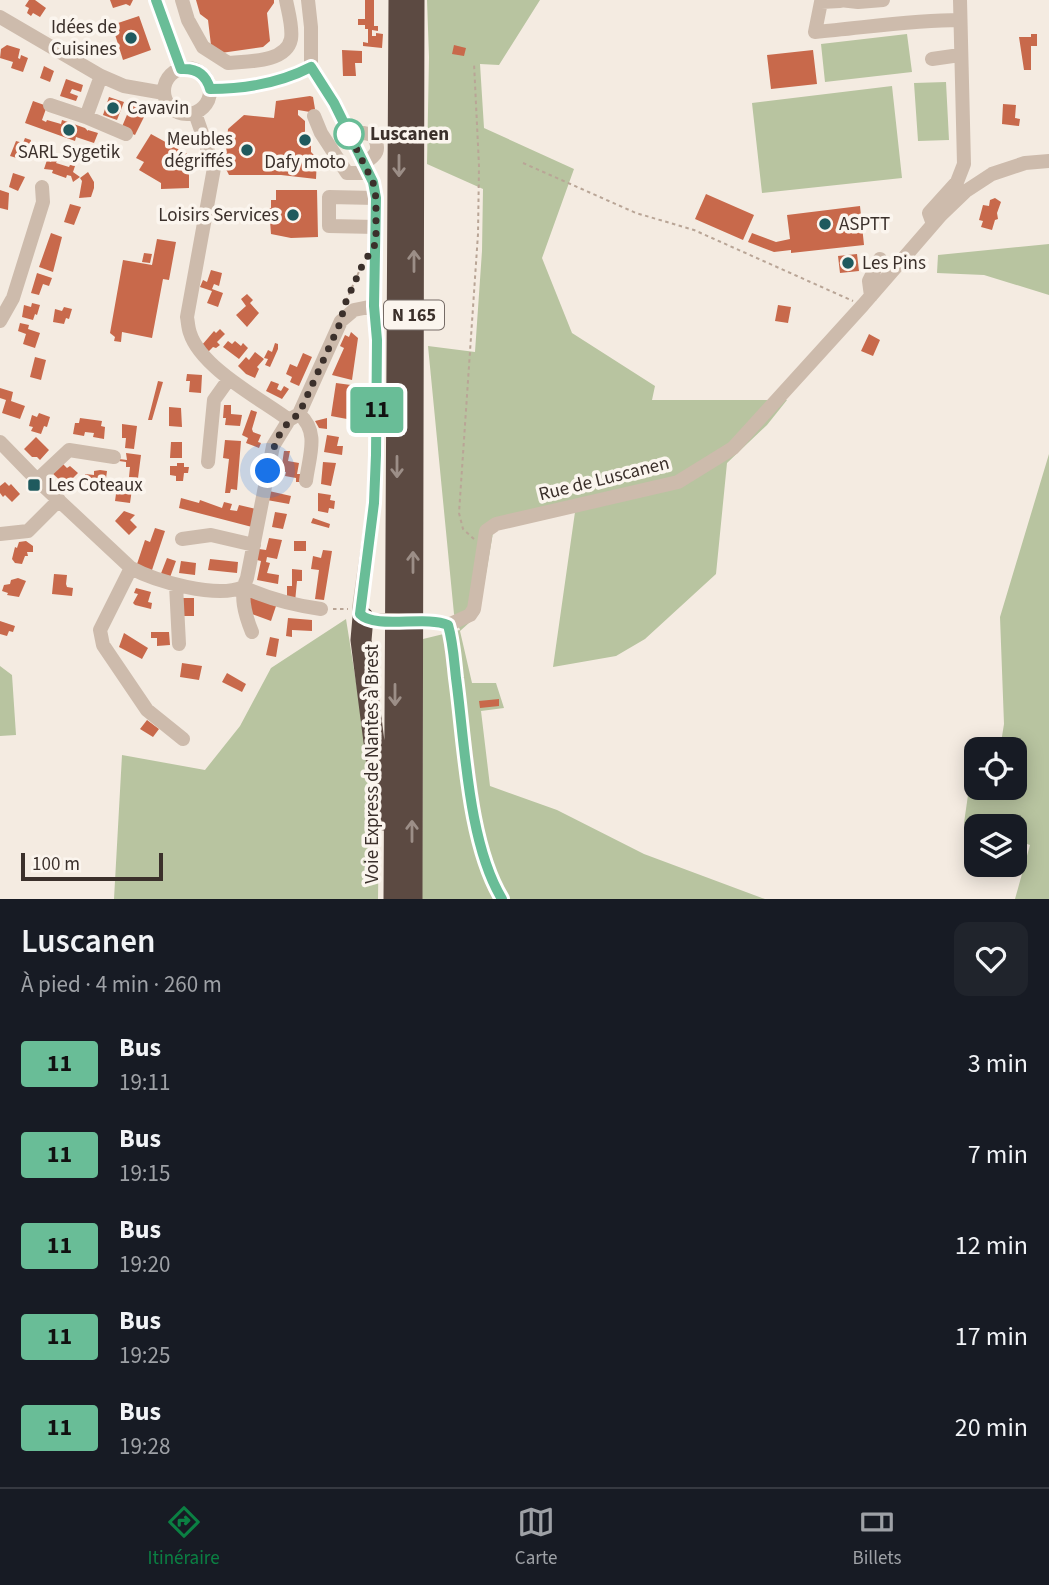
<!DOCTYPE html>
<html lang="fr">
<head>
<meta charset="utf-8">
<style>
	:root { --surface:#171b24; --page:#20242c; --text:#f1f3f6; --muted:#9ea1a6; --line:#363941; --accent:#0b8043 }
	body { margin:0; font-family:"Source Sans 3",sans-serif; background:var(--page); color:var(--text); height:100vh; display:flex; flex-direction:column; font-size:26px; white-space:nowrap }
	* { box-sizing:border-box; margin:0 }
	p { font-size:23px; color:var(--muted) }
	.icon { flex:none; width:38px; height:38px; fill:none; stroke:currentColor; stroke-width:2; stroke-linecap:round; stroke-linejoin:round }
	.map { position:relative; height:899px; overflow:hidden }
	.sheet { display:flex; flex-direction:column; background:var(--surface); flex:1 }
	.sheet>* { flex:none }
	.badge { padding:0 14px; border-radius:5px; font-size:24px; line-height:46px }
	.fabs { position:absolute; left:964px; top:737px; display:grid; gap:14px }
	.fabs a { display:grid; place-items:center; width:63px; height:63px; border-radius:14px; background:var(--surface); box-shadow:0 4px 18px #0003; font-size:35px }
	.scale { position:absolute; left:21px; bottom:18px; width:142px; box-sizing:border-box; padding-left:7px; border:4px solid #3b302b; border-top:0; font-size:19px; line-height:24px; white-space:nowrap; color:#3b302b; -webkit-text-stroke:5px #fbf5ee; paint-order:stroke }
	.you { position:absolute; width:35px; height:35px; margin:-18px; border:5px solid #fff; border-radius:50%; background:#1a73e8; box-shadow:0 0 0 10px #1a73e833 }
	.map>.badge { position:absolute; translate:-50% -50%; box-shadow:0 0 0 4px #fff }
	.round { display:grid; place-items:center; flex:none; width:74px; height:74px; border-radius:14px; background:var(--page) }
	.headline { display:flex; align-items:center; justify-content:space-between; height:119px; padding:0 21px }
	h1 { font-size:33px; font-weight:600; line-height:52px }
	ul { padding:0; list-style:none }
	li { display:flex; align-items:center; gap:21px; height:91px; padding:0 21px }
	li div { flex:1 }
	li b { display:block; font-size:26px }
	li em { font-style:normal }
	li .badge { min-width:77px; font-weight:700; text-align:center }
	.dock { display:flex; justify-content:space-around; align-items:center; height:98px; border-top:2px solid var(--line); background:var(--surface); font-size:19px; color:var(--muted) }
	.dock a { display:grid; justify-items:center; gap:4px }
	.dock .current { color:var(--accent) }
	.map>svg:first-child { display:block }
	.green { fill:#b8c4a0 }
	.building { fill:#c8694b }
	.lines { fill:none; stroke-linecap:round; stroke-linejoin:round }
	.path { stroke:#b9a596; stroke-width:2; stroke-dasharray:3.5 3.5; stroke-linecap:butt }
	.minor { stroke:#cdbbac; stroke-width:14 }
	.highway { stroke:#5c4a42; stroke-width:21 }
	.minor-bridge { stroke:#cdbbac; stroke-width:14 }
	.oneway { stroke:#9c8e87 }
	.line-casing { stroke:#fff; stroke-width:16 }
	.line { stroke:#69bd97; stroke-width:10 }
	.walk { stroke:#3b302b; stroke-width:7; stroke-dasharray:0 12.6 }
	.poi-dot { fill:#1f5a5e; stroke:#fbf5ee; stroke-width:2.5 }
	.stop-dot { fill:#fff; stroke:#69bd97; stroke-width:3.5 }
	.labels { text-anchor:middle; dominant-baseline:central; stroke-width:7; stroke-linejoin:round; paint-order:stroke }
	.shield { fill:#fbf5ee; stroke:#756b66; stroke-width:2 }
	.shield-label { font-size:18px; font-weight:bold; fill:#3b302b }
	.poi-label { font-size:19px; fill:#3b302b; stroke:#fbf5ee; text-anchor:start }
	.stop-label { font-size:19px; font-weight:bold; fill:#3b302b; stroke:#fbf5ee; text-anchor:start }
	.street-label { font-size:19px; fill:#3b302b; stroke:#fbf5ee }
</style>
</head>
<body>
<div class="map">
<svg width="1049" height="899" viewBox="0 0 1049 899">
	<rect width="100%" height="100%" fill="#f4ebe1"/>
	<path class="green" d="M427,0H540L499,65L480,64L484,128L574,169L542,258L572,333L655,386L652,400H787L767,425L727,463L716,574L645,639L616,656L553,667L575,512L502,527L493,533L479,614L460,631L472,683H496L504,708L481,711L490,786L557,810L644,854L765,899H422L423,639L460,630L454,614L428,346L475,352L482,251L483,189L427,164L429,57Z
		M907,34L912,72L825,82L821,44Z
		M946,82L949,140L918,141L914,83Z
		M892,86L902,178L762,193L752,103Z
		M1049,244V295L984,275L937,273L938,255Z
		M1049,454V899H1015L1030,845L1015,840V826L976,827L964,823L969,788H1015V749H1000L1004,724L1000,617Z
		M346,619L379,826L378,899H114L122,755L205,770L240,726L271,668Z
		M0,666L12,675L16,735L0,736Z"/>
	<path class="building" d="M29,0H35L46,8L40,17L33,13L31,16L27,13L29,8L25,6Z
		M110,0H133L130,6L126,4L113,8Z
		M196,0H274V3L267,13L270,41L263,47L221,53L211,45L208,20L200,14Z
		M365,0H374V26H378V31L372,30V36H376V33L383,34L382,48L363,46V42L368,43V29H365V25H358V19H365Z
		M139,16L151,50L123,60L112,25Z
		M1031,34H1037V46H1031V70H1024L1019,37H1031Z
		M7,45L20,49L18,58L20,59L21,55L28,58L23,72L11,68L13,62L0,58L1,49Z
		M454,45L466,48L464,56L452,54Z
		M342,50L362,51V63H355L356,76H343Z
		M813,50L817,84L771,89L767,55Z
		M44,66L54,71L50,82L40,78Z
		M66,79L83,85L81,92L72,89L70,93L78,96L76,101L60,96Z
		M310,96L313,97L315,109L310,112L298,110V115L305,121V135L311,140V152L317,158L316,179L281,175H229L225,167L228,129L244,115L274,118L276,101Z
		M109,97L124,102L117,120L103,115Z
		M33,101L47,106L42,120L46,122L47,120L61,124L62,120L85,128L88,131V130L98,133L94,143L76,137L75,141L25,123Z
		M132,103L146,113L135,135L121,129Z
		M1003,104L1016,105L1015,118L1020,119L1019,126L1002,124Z
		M151,134L189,155V188L161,189V183L139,170L144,162L136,158Z
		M25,138L31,140L29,152H25L20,159L10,156L16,141L23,143Z
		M52,159L57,161L56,163L69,167L70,165L75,166L73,172L80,177L73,182L71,176L67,175L66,178L52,173L53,170L44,169L47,160L51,162Z
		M88,172L94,182V188L91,197L79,198L82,181L80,178Z
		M13,173L25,177L18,191L9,187Z
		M0,190L9,193L8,210L0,208Z
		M276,190H317L318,237L291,238L271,234L269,208H271V200H276Z
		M706,194L754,215L743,240L695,219Z
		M995,198L1001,202L997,213L998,219L995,220L992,230L981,227L983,221L979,220L983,205L989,206L990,200Z
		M70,204L81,207L74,225L64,222Z
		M860,206L864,245L791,253V250L774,252L748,242L752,233L776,242L790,239L787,215Z
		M51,233L62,237L53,272L39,267Z
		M157,239L176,242L169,280L163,279L152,338L122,332L121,342L114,341L115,337L110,333L123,260L152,265Z
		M144,253L152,254L150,263L142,262Z
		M857,254L859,271L840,273L838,256Z
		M211,270L222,273L219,286L214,284L212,289L223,293L218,307L207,303L212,291L200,287L203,280L207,282Z
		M37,273L52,278L49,286L43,284L39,295L31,293Z
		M247,294L253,300L250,303L259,313L247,327L236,315L246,306L241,299Z
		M32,303L40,305L37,315L35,314L33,320L22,317L24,305L31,307Z
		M778,305L791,307L788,323L775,321Z
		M64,307L72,309L69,319L66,318L64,324L53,322L55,309L62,311Z
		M20,323L29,325L28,329L40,333L35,348L23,344L26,334L18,331Z
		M220,329L225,334L217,342L220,345L216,348L213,347L208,352L202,345L214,331L216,333Z
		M351,332L358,338L352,380L332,375L344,348L340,346L345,335L349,337Z
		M869,334L880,340L873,356L861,351Z
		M228,341L232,344L235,341L241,346L243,343L248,348L239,359L223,347Z
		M275,343L278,344V349L270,367L265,365L268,359L264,358L268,350L272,352Z
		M255,352L264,359L257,367L259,369L255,378L246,374L238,366L246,357L249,360Z
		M303,353L312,357L299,386L290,382L292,377L286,374L290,364L297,367Z
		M35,357L46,360L41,380L30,377Z
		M187,374L202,375L201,393L189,392L190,381H186Z
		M158,381L163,382L152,420H148Z
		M271,381L279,384L277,389L281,391L284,386L289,389L282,399L266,391Z
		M336,383L351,385L347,419L331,416Z
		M0,388L13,392L11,401L25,406L20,419L2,413L6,400L0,398Z
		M224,405H231V414L242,415L240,426L225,425L226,418H223Z
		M169,407L181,408L182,427L169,426Z
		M251,410L257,412L252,429L253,432L261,435L258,442L261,443L259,448L246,443L248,438L242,435Z
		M39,413L50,417L47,427L44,426L41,434L31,431L33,427L29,426L32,415L37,417Z
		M80,418L102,421L101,426L105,427L104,439L93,437L94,433L85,432L84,436L73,434L75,423H79Z
		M327,418V429L319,428L315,421Z
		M122,424L137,426L134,449L125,448L126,438H122Z
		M327,435L339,437L337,446H343L342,455L324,452Z
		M36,437L49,450L40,460L37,457H32L24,449Z
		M225,440L241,441L237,490L231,489L230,493H225L229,459L223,458Z
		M171,442H182V458H170Z
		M284,451H290L288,461L299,463L297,474H302L301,482H296V478L285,476L286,472L281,471Z
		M126,453L141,455L138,478L129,477L130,467H126V462L119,461V459L127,460Z
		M61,462L67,468L70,466L78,473L69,482L66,479L63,483L52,473Z
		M323,462L336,463L331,486L321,484Z
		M177,463H184V467H189L188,473H184L183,481H176V476L170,475V466H177Z
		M100,470L107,471L105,486L84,483L85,474L94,475V471Z
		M123,481L133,482L130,503L115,501L116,494H117L118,489H122Z
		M5,482L9,486L11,484L20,494L12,502L5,495L3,497L0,493V486Z
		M269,491L291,496L289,504L267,500Z
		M318,493L331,495L330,500L335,501L334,509L329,508L328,513L318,511Z
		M181,498L199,503L200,500L222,508L224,502L232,504L230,510L237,511L239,505L256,509L252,527L179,508Z
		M124,511L135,515L130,520L137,527L129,535L115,521Z
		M275,512L287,514L283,529L272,527Z
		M313,518L330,524L329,528L311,523Z
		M155,528L165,531L151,573L137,564L145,540L150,542Z
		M269,538L282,540L277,559L267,557L266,562L270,563L267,573L279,575L278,584L257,580L261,561L257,560L259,549L266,550Z
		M26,541L33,546V552H27L28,556H25L22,564L15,563L12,559L15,547L17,548L19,542Z
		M294,541H306V551H294Z
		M323,550L332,551L324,600L315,599L319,570L311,569L313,556L321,558Z
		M167,558L176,561L169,580L160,576Z
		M210,559L238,562L237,573L208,570Z
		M181,561L196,563L195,575L179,573Z
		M292,569L302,570V581H297L295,602L287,601V586H292Z
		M54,574L67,575L66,584L67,587L73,588L72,596L52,594Z
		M18,578L26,581L19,597L7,595L8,593L2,591L4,585L10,584L11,580Z
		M136,588L151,592L148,602L152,603L151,609L135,605L133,603L138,594L134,593Z
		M250,597L276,606L271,621L249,613L247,605Z
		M183,598H194V616H182Z
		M288,618L312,620V631L292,630V637L286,636Z
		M0,621L15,626L13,632L9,631L7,636L0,634Z
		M151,632H169L170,645L157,646V638H151Z
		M124,633L148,648L142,659L119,647Z
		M270,637L279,639L276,657L266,655Z
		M182,663L202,666L199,680L180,677Z
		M227,673L246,684L242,692L222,682Z
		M499,699V706L480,708L479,701Z
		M147,720L159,729L153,737L140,729Z"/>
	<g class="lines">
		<path class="path" d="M523,163L636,213L694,230L853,301
			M346,301L362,265
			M474,539L463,529L459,513L478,234L479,166L474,63
			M333,609H348"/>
		<path class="minor" d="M156,0L181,69
			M182,0L188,20L203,47L228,63C247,61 286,63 291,39C293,27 288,11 286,0
			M308,0L311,27V67L334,103L373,182L376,198L374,306L377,340L376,455L374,503L359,608L363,617L370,619
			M840,0L858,2L883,0
			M840,1L821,2L815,32C863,28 911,20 960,20
			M0,17L101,76L124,86L164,93
			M932,59L960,55
			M164 91a23 23 0 1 1 46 0a23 23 0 1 1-46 0Z
			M210,88C245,89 280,83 311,67
			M50,105L86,117L101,76
			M195,113L214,168L187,317C188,322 188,328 190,333C201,368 261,399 289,420
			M314,116L321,133L347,173H368
			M86,117L126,134
			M350,134L364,133L373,135C381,150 377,155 364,163
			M376,198L329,197V226L376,227
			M933,224L929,213L957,182L964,164L960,0
			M871,296L869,281L880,259
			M0,321L13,298L43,202L42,187
			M299,414C320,432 309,456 306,481
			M0,442L37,480L131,568C155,581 217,599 243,587C269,599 292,605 321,609
			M208,462L214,400L229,379
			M37,480L69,450L114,457
			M0,534L28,531L59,500
			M182,539L211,535L254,545
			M131,568L100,630L103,645L147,710L183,739
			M176,585L179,644
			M448,625L470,615L474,609L486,531L496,524L678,482L733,448L863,305L941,215L966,191L992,174L1025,163L1049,161
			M448,625L475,819L482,852L494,886L502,899
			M252,632C245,615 239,595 247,578L273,446L289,420L299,414L341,321L354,310L374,306"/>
		<path class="highway" d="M363,617L361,640L384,820
			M394,899L399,0
			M412,899L414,0"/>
		<path class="minor-bridge" d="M375,620L434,621"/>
	</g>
	<defs><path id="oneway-shaft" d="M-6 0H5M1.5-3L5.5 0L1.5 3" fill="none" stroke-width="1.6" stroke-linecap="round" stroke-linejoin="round" transform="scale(1.75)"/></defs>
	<g class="oneway">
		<use href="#oneway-shaft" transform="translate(399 166) rotate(90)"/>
		<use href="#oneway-shaft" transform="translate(414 261) rotate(-90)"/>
		<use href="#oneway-shaft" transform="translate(397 467) rotate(90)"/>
		<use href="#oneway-shaft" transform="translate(413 562) rotate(-90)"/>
		<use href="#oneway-shaft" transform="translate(395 695) rotate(90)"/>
		<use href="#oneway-shaft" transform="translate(412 831) rotate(-90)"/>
	</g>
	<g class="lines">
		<g class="line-casing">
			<path id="line" d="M156,0L181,69C196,68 206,74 210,89C245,89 280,83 311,67L334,103L373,182L376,198L374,306L377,340L376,455L374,503L360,614C376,630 425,615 448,625C453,642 454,660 456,678C465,744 468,843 502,899"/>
		</g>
		<use href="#line" class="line"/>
		<path class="walk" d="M268,471C273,448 278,427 299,414L341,321L344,306L362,266L376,243V198L373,182L349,134"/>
	</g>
	<g class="poi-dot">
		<circle cx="131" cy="38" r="7"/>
		<circle cx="113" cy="108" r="7"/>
		<circle cx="69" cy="130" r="7"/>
		<circle cx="305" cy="140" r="7"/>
		<circle cx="247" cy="150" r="7"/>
		<circle cx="293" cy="215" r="7"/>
		<circle cx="825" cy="224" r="7"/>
		<circle cx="848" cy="263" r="7"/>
		<rect x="27" y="478" width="14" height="14" rx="3.5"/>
	</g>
	<circle class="stop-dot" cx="349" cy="134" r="14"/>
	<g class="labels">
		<rect class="shield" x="384" y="300.5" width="60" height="29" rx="5"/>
		<g class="shield-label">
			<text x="414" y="315">N 165</text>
		</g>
		<g class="poi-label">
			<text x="117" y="27" text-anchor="end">Idées de<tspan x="117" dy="22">Cuisines</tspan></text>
			<text x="127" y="108">Cavavin</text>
			<text x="233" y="139" text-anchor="end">Meubles<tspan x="233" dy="22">dégriffés</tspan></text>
			<text x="69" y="152" text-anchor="middle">SARL Sygetik</text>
			<text x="305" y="162" text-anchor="middle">Dafy moto</text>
			<text x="279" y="215" text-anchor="end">Loisirs Services</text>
			<text x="839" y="224">ASPTT</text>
			<text x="862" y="263">Les Pins</text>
			<text x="48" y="485">Les Coteaux</text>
		</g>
		<g class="stop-label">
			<text x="370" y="134">Luscanen</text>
		</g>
		<g class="street-label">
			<text transform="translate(604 479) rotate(-14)">Rue de Luscanen</text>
			<text transform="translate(372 764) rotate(-90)">Voie Express de Nantes à Brest</text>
		</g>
	</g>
</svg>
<div class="fabs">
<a><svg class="icon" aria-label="locate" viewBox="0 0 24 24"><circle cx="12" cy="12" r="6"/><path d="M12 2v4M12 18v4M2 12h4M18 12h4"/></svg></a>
<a><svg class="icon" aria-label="layers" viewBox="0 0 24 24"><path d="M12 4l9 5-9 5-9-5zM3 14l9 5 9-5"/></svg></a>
</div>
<div class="scale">100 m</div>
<div class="you" style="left:268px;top:471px"></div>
<b class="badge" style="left:377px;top:410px;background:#69bd97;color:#111">11</b>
</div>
<section class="sheet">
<div class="headline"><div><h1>Luscanen</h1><p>À pied · 4 min · 260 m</p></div><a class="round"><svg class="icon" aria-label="heart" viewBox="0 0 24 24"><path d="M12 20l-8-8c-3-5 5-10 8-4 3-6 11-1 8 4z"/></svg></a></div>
<ul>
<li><span class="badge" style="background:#69bd97;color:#111">11</span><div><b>Bus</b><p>19:11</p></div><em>3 min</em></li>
<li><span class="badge" style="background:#69bd97;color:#111">11</span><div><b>Bus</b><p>19:15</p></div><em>7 min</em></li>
<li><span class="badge" style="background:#69bd97;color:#111">11</span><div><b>Bus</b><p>19:20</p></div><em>12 min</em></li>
<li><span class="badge" style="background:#69bd97;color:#111">11</span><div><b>Bus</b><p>19:25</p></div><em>17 min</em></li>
<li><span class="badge" style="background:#69bd97;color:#111">11</span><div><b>Bus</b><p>19:28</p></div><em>20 min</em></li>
</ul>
</section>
<nav class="dock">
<a class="current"><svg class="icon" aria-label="directions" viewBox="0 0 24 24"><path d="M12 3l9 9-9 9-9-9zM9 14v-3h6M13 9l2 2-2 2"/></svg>Itinéraire</a>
<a><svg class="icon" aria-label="map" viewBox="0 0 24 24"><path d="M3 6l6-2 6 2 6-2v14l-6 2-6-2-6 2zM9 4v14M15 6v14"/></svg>Carte</a>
<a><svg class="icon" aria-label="tickets" viewBox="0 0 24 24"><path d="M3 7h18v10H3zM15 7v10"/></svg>Billets</a>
</nav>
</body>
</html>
